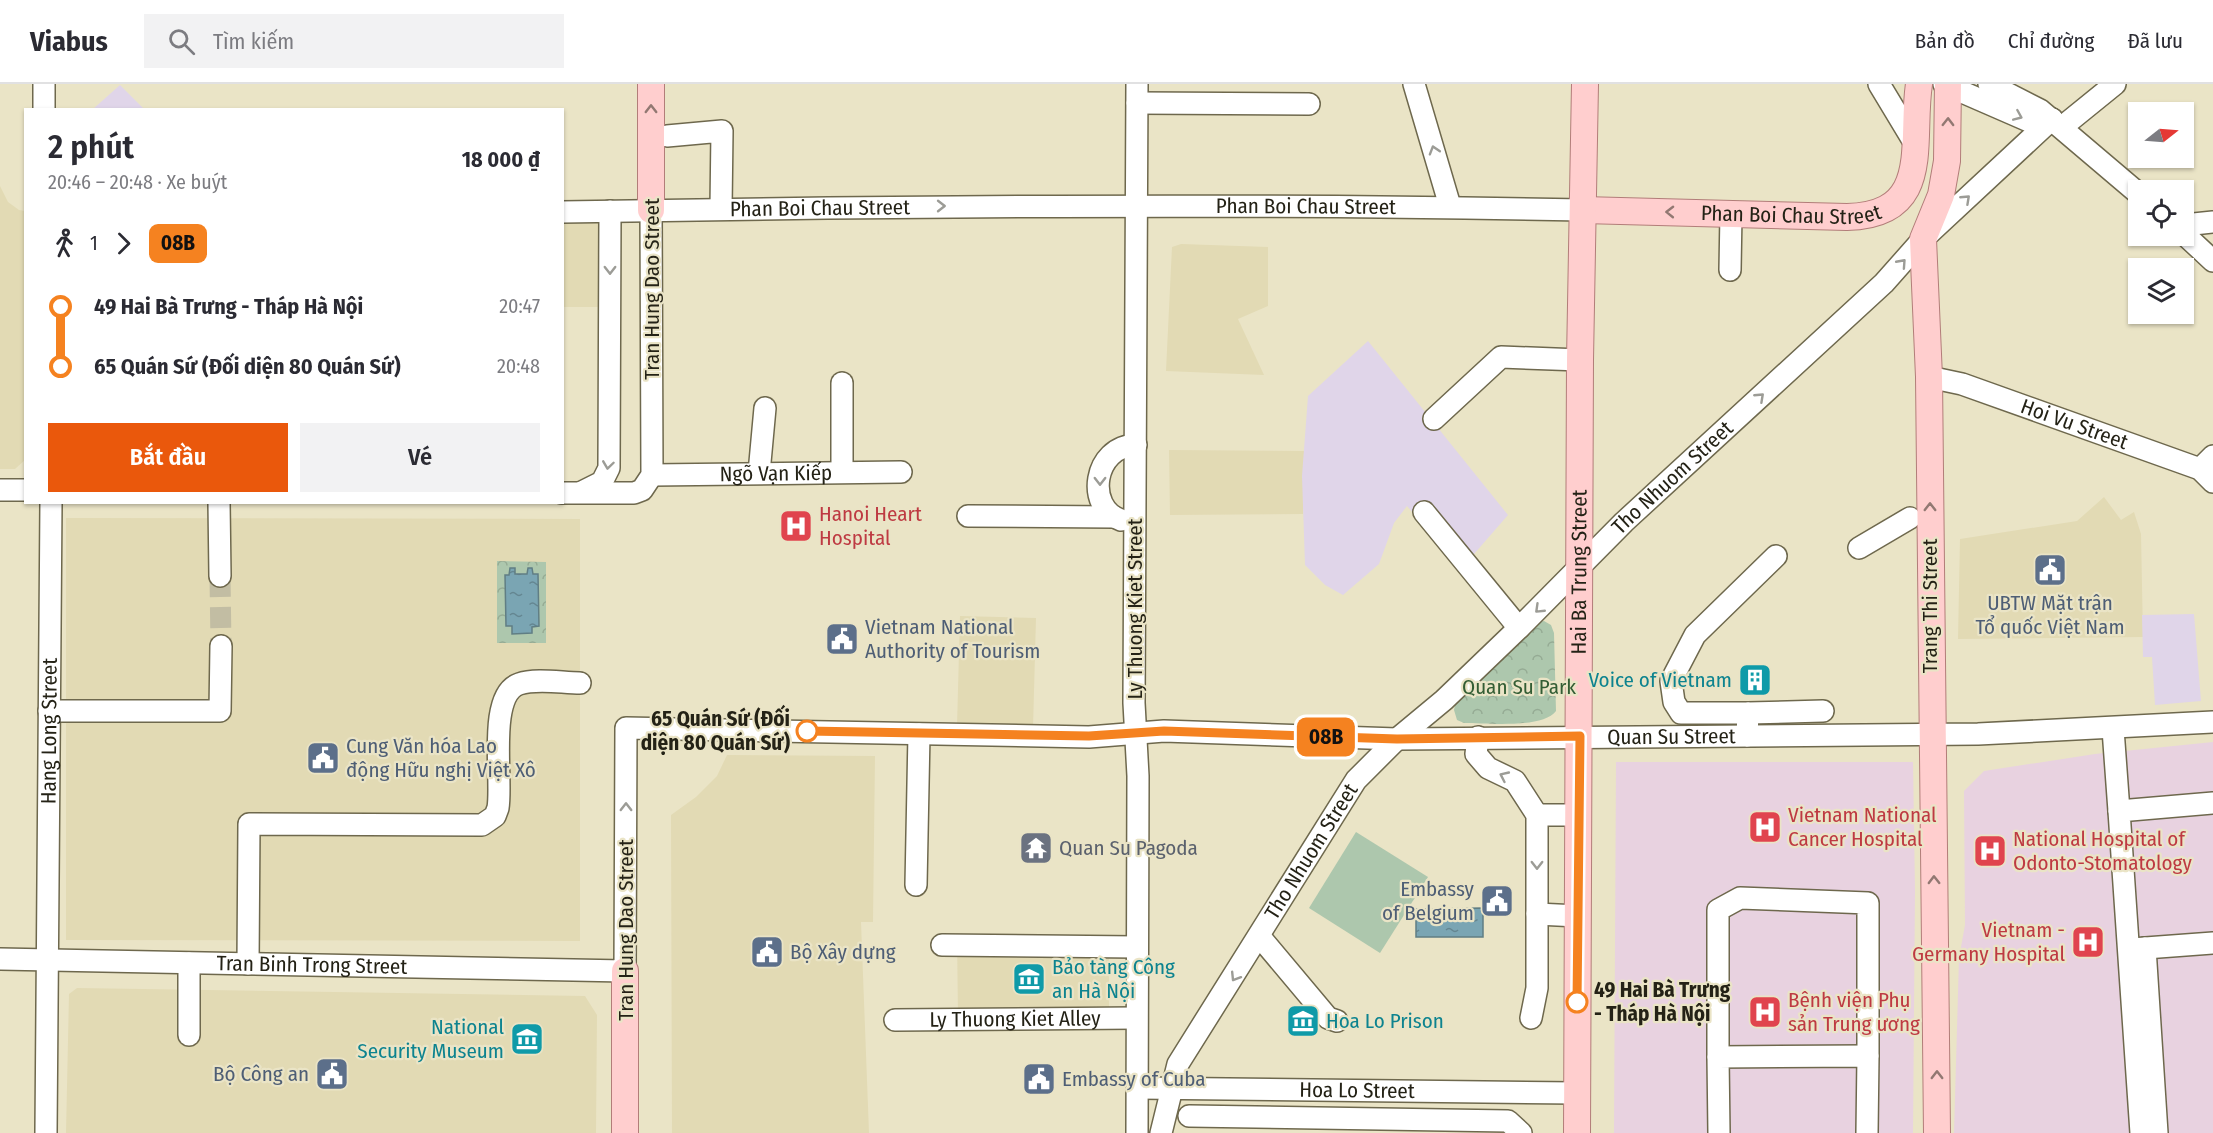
<!DOCTYPE html>
<html lang="vi">
<head>
<meta charset="utf-8">
<style>
	:root { --surface:#fff; --page:#f2f2f3; --text:#2b2b33; --muted:#7c7c81; --line:#e1e1e2; --accent:#ea580c }
	body { margin:0; font-family:"Fira Sans Condensed",sans-serif; background:var(--page); color:var(--text); height:100vh; display:flex; flex-direction:column; font-size:22px; white-space:nowrap }
	* { box-sizing:border-box; margin:0 }
	p { font-size:20px; color:var(--muted) }
	.icon { flex:none; width:33px; height:33px; fill:none; stroke:currentColor; stroke-width:2; stroke-linecap:round; stroke-linejoin:round }
	.map { position:relative; flex:1; overflow:hidden }
	.details { position:absolute; left:24px; top:24px; width:540px; height:396px; display:flex; flex-direction:column; background:var(--surface); border-radius:0px; box-shadow:0 2px 4px #0004 }
	.details>* { flex:none }
	.badge { padding:0 12px; border-radius:9px; font-size:21px; line-height:39px }
	.needle { width:39px; rotate:73deg }
	.controls { position:absolute; left:2128px; top:18px; display:grid; gap:12px }
	.controls a { display:grid; place-items:center; width:66px; height:66px; border-radius:0px; background:var(--surface); box-shadow:0 2px 4px #0004; font-size:30px }
	.map>.badge { position:absolute; translate:-50% -50%; box-shadow:0 0 0 3px #fff }
	.legs { display:flex; align-items:center; gap:9px; height:66px; padding:0 24px; font-size:20px }
	.legs p { margin-inline-start:auto }
	.headline { display:flex; align-items:center; justify-content:space-between; height:102px; padding:0 24px }
	h1 { font-size:33px; font-weight:600; line-height:45px }
	.primary-button { display:flex; gap:12px; margin-top:auto; padding:12px 24px }
	.primary-button a { flex:1; height:69px; border-radius:0px; background:var(--accent); color:#fff; font-size:24px; font-weight:600; line-height:69px; text-align:center }
	.primary-button a+a { background:var(--page); color:var(--text) }
	ul { padding:0 24px; list-style:none }
	li { display:flex; align-items:center; gap:21px; height:60px; font-size:22px }
	li i { display:grid; place-items:center; width:9px; height:100%; margin:0 8px; background:currentColor }
	li i::after { content:''; width:15px; height:15px; margin:-8px; border:4px solid; border-radius:50%; background:var(--surface) }
	li p { margin-inline-start:auto }
	li:first-child i { background:linear-gradient(#0000 50%,currentColor 0) }
	li:last-child i { background:linear-gradient(currentColor 50%,#0000 0) }
	header { display:flex; align-items:center; gap:36px; box-sizing:border-box; height:84px; padding:0 30px; background:var(--surface); border-bottom:2px solid var(--line) }
	header strong { font-size:28px }
	nav { display:flex; gap:33px; margin-inline-start:auto; font-size:21px }
	.search { width:420px; height:54px; background:var(--page); display:flex; align-items:center; gap:15px; box-sizing:border-box; padding:0 21px; border-radius:0px; color:var(--muted); font-size:22px }
	.map>svg:first-child { display:block }
	.built { fill:#e2dab4 }
	.education { fill:#e0d5e9 }
	.medical { fill:#e8d2e0 }
	.park { fill:url(#park-crowns) }
	.garden { fill:#adc7ad }
	.water { fill:url(#water-ripples); stroke:#607e84; stroke-width:1.5 }
	.lines { fill:none; stroke-linecap:round; stroke-linejoin:round }
	.minor-tunnel { stroke:#c2bda3; stroke-width:21; stroke-dasharray:21 10; stroke-linecap:butt }
	.minor-casing { stroke:#6e684d; stroke-width:24 }
	.major-casing { stroke:#b27d79; stroke-width:28 }
	.minor { stroke:#fff; stroke-width:21 }
	.major { stroke:#ffcece; stroke-width:26 }
	.oneway { stroke:#927872 }
	.oneway2 { stroke:#9c9c96 }
	.line-1-casing { stroke:#fff; stroke-width:14 }
	.line-1 { stroke:#f58220; stroke-width:9 }
	.stop-1-dot { fill:#fff; stroke:#f58220; stroke-width:3 }
	.labels { text-anchor:middle; dominant-baseline:central; stroke-width:4.5; stroke-linejoin:round; paint-order:stroke }
	.street-label { font-size:21px; fill:#242216; stroke:#eae4c6 }
	.health-label { font-size:21px; fill:#be3a42; stroke:#eae4c6; text-anchor:start }
	.service-label { font-size:21px; fill:#4e5e75; stroke:#eae4c6; text-anchor:start }
	.culture-label { font-size:21px; fill:#0d838f; stroke:#eae4c6; text-anchor:end }
	.park-label { font-size:21px; fill:#335d34; stroke:#eae4c6 }
	.stop-label { font-size:21px; font-weight:bold; fill:#242216; stroke:#eae4c6; text-anchor:end }
	.worship-label { font-size:21px; fill:#5b616d; stroke:#eae4c6; text-anchor:start }
</style>
</head>
<body>
<header>
<strong>Viabus</strong>
<div class="search"><svg class="icon" aria-label="search" viewBox="0 0 24 24"><circle cx="10" cy="10" r="6"/><path d="M15 15l6 6"/></svg>Tìm kiếm</div>
<nav><a>Bản đồ</a><a>Chỉ đường</a><a>Đã lưu</a></nav>
</header>
<div class="map">
<svg width="2213" height="1049" viewBox="0 0 2213 1049">
	<defs>
		<pattern id="park-crowns" width="20" height="18" patternUnits="userSpaceOnUse" patternTransform="scale(1.5)"><rect width="20" height="18" fill="#adc7ad"/><path d="M2 6a3 3 0 1 1 6 0M12 15a3 3 0 1 1 6 0" fill="none" stroke="#95ab94"/></pattern>
		<pattern id="water-ripples" width="26" height="14" patternUnits="userSpaceOnUse" patternTransform="scale(1.5)"><rect width="26" height="14" fill="#7aa5b3"/><path d="M2 4q2-2 4 0t4 0M15 11q2-2 4 0t4 0" fill="none" stroke="#648691"/></pattern>
	</defs>
	<rect width="100%" height="100%" fill="#eae4c6"/>
	<path class="built" d="M0,102L8,118L19,126L25,127L26,375L15,385H0Z
		M601,134L600,223H563V135Z
		M1181,160L1268,163V222L1238,235L1264,291L1166,287L1172,163Z
		M1169,366L1304,367L1303,430L1170,431Z
		M2104,413L2121,436L2134,428L2141,450L2143,553L1958,555L1960,455L2077,437Z
		M66,434L580,435V857L66,856Z
		M960,532L1036,534L1033,644L957,642Z
		M727,671L875,672L873,838H861L869,1049H672L671,731L696,713L717,692Z
		M1109,853V930L958,931L957,854Z
		M77,904L585,912L597,931L596,1049H66L69,910Z"/>
	<path class="education" d="M120,1L144,25H93Z
		M1368,257L1508,431L1461,485L1407,422L1394,439L1379,480L1343,511L1325,501L1305,481L1302,392L1308,312Z
		M2194,530L2201,617L2155,621L2152,573H2143L2142,531Z"/>
	<path class="medical" d="M2213,658V1049H1954L1959,874L1965,841L1964,707L1984,687L2095,670Z
		M1616,678H1913L1915,807L1913,1049H1614Z"/>
	<path class="park" d="M497,477L546,478V559H497Z
		M1544,537L1551,541L1554,549L1556,627C1543,645 1486,639 1464,639L1457,636L1454,626L1456,616L1534,539Z"/>
	<path class="garden" d="M1356,748L1428,793L1380,869L1309,824Z"/>
	<path class="water" d="M510,484H515V490H527L528,484H532L533,490H538L539,542L532,543V549L512,550V542H506L505,491H509Z
		M1483,824V853H1416V825Z"/>
	<g class="lines">
		<path class="minor-tunnel" d="M220,492L221,562"/>
		<g class="minor-casing">
			<g id="minor">
				<path d="M44,0V26"/>
				<path d="M1137,0L1134,619L1138,692L1137,1049"/>
				<path d="M1414,0L1450,122"/>
				<path d="M1879,0L1917,63"/>
				<path d="M1944,0L2029,37L2052,35"/>
				<path d="M1989,0L2040,26L2139,110"/>
				<path d="M1137,19L1309,20"/>
				<path d="M2062,43L2115,0"/>
				<path d="M667,52L722,47L721,124"/>
				<path id="s1" d="M562,128C902,122 1243,119 1583,126"/>
				<path d="M2184,141L2213,138"/>
				<path d="M2184,150L2213,177"/>
				<path d="M1730,186L1731,130"/>
				<path id="s2" d="M1929,293L1962,300L2200,385L2213,398"/>
				<path d="M842,299V388"/>
				<path d="M1434,335L1501,273L1580,276"/>
				<path d="M2200,385L2213,372"/>
				<path d="M759,389L765,324"/>
				<path id="s3" d="M652,391L901,388"/>
				<path d="M0,406H26"/>
				<path d="M582,408L602,398L609,384L610,127"/>
				<path d="M562,409H634L642,406L652,391L651,126"/>
				<path d="M219,418L220,492"/>
				<path d="M1424,428L1519,544"/>
				<path d="M968,432L1114,433"/>
				<path d="M1121,436C1085,424 1093,362 1136,361"/>
				<path d="M1859,464L1910,434"/>
				<path d="M49,627H220L221,562"/>
				<path d="M1748,629L1823,627"/>
				<path d="M2113,645L2119,727"/>
				<path d="M1747,652L1748,629H1681L1674,618L1671,597L1695,551L1776,472"/>
				<path d="M1478,653L1476,670L1488,684L1515,697L1537,731V904L1531,934"/>
				<path d="M1537,731H1580"/>
				<path d="M916,801L919,650"/>
				<path d="M1537,830L1578,832"/>
				<path d="M1260,853L1328,934L1337,937"/>
				<path d="M942,861L1136,863"/>
				<path d="M2145,864L2157,1049"/>
				<path d="M2132,865L2213,859"/>
				<path id="s4" d="M0,875L625,887L626,644L1089,653L1164,647L1397,655L1978,650L2213,638"/>
				<path d="M189,879V951"/>
				<path d="M248,880L249,740L482,741L495,732L498,724C503,696 487,611 519,600C536,594 562,599 580,599"/>
				<path id="s5" d="M895,936L1136,934"/>
				<path d="M1718,973V826L1740,814L1868,819V972"/>
				<path id="s6" d="M1138,1004L1576,1009"/>
				<path d="M1189,1032L1508,1037L1521,1049"/>
				<path id="s7" d="M46,1049L51,418"/>
				<path id="s8" d="M1161,1049L1178,980L1356,696L1397,655L1444,616L1519,544L1624,438L1884,199L1923,155L2052,35"/>
				<path d="M1719,1049L1718,973L1868,972L1867,1049"/>
				<path d="M2141,1049L2119,727L2213,719"/>
			</g>
		</g>
		<g class="major-casing">
			<g id="major">
				<path d="M651,126V0"/>
				<path id="s9" d="M1583,126L1847,133C1934,131 1910,59 1919,0"/>
				<path d="M625,887V1049"/>
				<path id="s10" d="M1577,1049L1580,276L1585,0"/>
				<path d="M1937,1049L1929,293L1923,155L1941,111L1947,77L1948,0"/>
			</g>
		</g>
		<use href="#minor" class="minor"/>
		<use href="#major" class="major"/>
	</g>
	<defs><path id="oneway-chevron" d="M-2-3.5L2.5 0L-2 3.5" fill="none" stroke-width="1.6" stroke-linecap="round" stroke-linejoin="round" transform="scale(1.5)"/></defs>
	<g class="oneway">
		<use href="#oneway-chevron" transform="translate(651 25) rotate(-90)"/>
		<use href="#oneway-chevron" transform="translate(1948 38) rotate(-89)"/>
		<use href="#oneway-chevron" transform="translate(1670 128) rotate(-179)"/>
		<use href="#oneway-chevron" transform="translate(1930 423) rotate(-90)"/>
		<use href="#oneway-chevron" transform="translate(1934 796) rotate(-91)"/>
		<use href="#oneway-chevron" transform="translate(1937 991) rotate(-90)"/>
	</g>
	<g class="oneway2">
		<use href="#oneway-chevron" transform="translate(2018 32) rotate(23)"/>
		<use href="#oneway-chevron" transform="translate(1434 66) rotate(-107)"/>
		<use href="#oneway-chevron" transform="translate(1966 115) rotate(-43)"/>
		<use href="#oneway-chevron" transform="translate(941 122)"/>
		<use href="#oneway-chevron" transform="translate(1902 179) rotate(-48)"/>
		<use href="#oneway-chevron" transform="translate(610 186) rotate(90)"/>
		<use href="#oneway-chevron" transform="translate(1760 313) rotate(-43)"/>
		<use href="#oneway-chevron" transform="translate(608 381) rotate(98)"/>
		<use href="#oneway-chevron" transform="translate(1100 397) rotate(90)"/>
		<use href="#oneway-chevron" transform="translate(1539 525) rotate(136)"/>
		<use href="#oneway-chevron" transform="translate(1504 692) rotate(-155)"/>
		<use href="#oneway-chevron" transform="translate(626 723) rotate(-90)"/>
		<use href="#oneway-chevron" transform="translate(1537 781) rotate(90)"/>
		<use href="#oneway-chevron" transform="translate(1235 893) rotate(122)"/>
	</g>
	<g class="lines">
		<g class="line-1-casing">
			<path id="line-1" d="M807,647L1089,652L1164,647L1397,655L1580,652L1577,918"/>
		</g>
		<use href="#line-1" class="line-1"/>
	</g>
	<defs>
		<g id="hospital-square" transform="scale(1.725)"><rect x="-9" y="-9" width="18" height="18" rx="4" fill="#e0444e" stroke="#eae4c6"/><path d="M-5-5h3v3.5h4V-5h3V5h-3V1.5h-4V5h-3Z" fill="#fff"/></g>
		<g id="civic-square" transform="scale(1.725)"><rect x="-9" y="-9" width="18" height="18" rx="4" fill="#5c6f8a" stroke="#eae4c6"/><path d="M-.6-6.5H3V-4.5H.6V-3L4-1V1h2V6H-6V1h2V-1L-.6-3ZM-1.2 2.5V6h2.4V2.5Z" fill="#fff"/></g>
		<g id="building-square" transform="scale(1.725)"><rect x="-9" y="-9" width="18" height="18" rx="4" fill="#0f9aa8" stroke="#eae4c6"/><path d="M-4-6H4V6H1V3H-1V6H-4ZM-2.5-4.3h1.7v1.8h-1.7ZM.8-4.3h1.7v1.8H.8ZM-2.5-1h1.7V.8h-1.7ZM.8-1h1.7V.8H.8Z" fill="#fff"/></g>
		<g id="temple-square" transform="scale(1.725)"><rect x="-9" y="-9" width="18" height="18" rx="4" fill="#6b7280" stroke="#eae4c6"/><path d="M0-6L5-2H3V0L6.5 2.5H4V6H1.5V3h-3V6H-4V2.5H-6.5L-3 0V-2H-5Z" fill="#fff"/></g>
		<g id="museum-square" transform="scale(1.725)"><rect x="-9" y="-9" width="18" height="18" rx="4" fill="#0f9aa8" stroke="#eae4c6"/><path d="M0-6L6-3V-2H-6V-3ZM-5-1h2V3h-2ZM-1-1h2V3h-2ZM3-1h2V3H3ZM-6 4H6V6H-6Z" fill="#fff"/></g>
	</defs>
	<g fill-rule="evenodd">
		<use href="#hospital-square" x="796" y="442"/>
		<use href="#civic-square" x="2050" y="486"/>
		<use href="#civic-square" x="842" y="555"/>
		<use href="#building-square" x="1755" y="596"/>
		<use href="#civic-square" x="323" y="674"/>
		<use href="#hospital-square" x="1765" y="743"/>
		<use href="#temple-square" x="1036" y="764"/>
		<use href="#hospital-square" x="1990" y="767"/>
		<use href="#civic-square" x="1497" y="817"/>
		<use href="#hospital-square" x="2088" y="858"/>
		<use href="#civic-square" x="767" y="868"/>
		<use href="#museum-square" x="1029" y="895"/>
		<use href="#hospital-square" x="1765" y="928"/>
		<use href="#museum-square" x="1303" y="937"/>
		<use href="#museum-square" x="527" y="955"/>
		<use href="#civic-square" x="332" y="990"/>
		<use href="#civic-square" x="1039" y="995"/>
	</g>
	<g class="stop-1-dot">
		<circle cx="807" cy="647" r="10"/>
		<circle cx="1577" cy="918" r="10"/>
	</g>
	<g class="labels">
		<g class="street-label">
			<text stroke="none"><textPath href="#s1" startOffset="258">Phan Boi Chau Street</textPath></text>
			<text stroke="none"><textPath href="#s1" startOffset="744">Phan Boi Chau Street</textPath></text>
			<text stroke="none"><textPath href="#s9" startOffset="208">Phan Boi Chau Street</textPath></text>
			<text transform="translate(652 205) rotate(-90)">Tran Hung Dao Street</text>
			<text stroke="none"><textPath href="#s2" startOffset="153">Hoi Vu Street</textPath></text>
			<text stroke="none"><textPath href="#s3" startOffset="124">Ngõ Vạn Kiếp</textPath></text>
			<text stroke="none"><textPath href="#s8" startOffset="844">Tho Nhuom Street</textPath></text>
			<text stroke="none"><textPath href="#s10" startOffset="561">Hai Ba Trung Street</textPath></text>
			<text transform="translate(1930 522) rotate(-90)">Trang Thi Street</text>
			<text transform="translate(1135 525) rotate(-90)">Ly Thuong Kiet Street</text>
			<text stroke="none"><textPath href="#s7" startOffset="402">Hang Long Street</textPath></text>
			<text stroke="none"><textPath href="#s4" startOffset="1914">Quan Su Street</textPath></text>
			<text stroke="none"><textPath href="#s8" startOffset="322">Tho Nhuom Street</textPath></text>
			<text transform="translate(626 846) rotate(-90)">Tran Hung Dao Street</text>
			<text stroke="none"><textPath href="#s4" startOffset="312">Tran Binh Trong Street</textPath></text>
			<text stroke="none"><textPath href="#s5" startOffset="120">Ly Thuong Kiet Alley</textPath></text>
			<text stroke="none"><textPath href="#s6" startOffset="219">Hoa Lo Street</textPath></text>
		</g>
		<g class="health-label">
			<text x="819" y="430">Hanoi Heart<tspan x="819" dy="24">Hospital</tspan></text>
			<text x="1788" y="731">Vietnam National<tspan x="1788" dy="24">Cancer Hospital</tspan></text>
			<text x="2013" y="755">National Hospital of<tspan x="2013" dy="24">Odonto-Stomatology</tspan></text>
			<text x="2065" y="846" text-anchor="end">Vietnam -<tspan x="2065" dy="24">Germany Hospital</tspan></text>
			<text x="1788" y="916">Bệnh viện Phụ<tspan x="1788" dy="24">sản Trung ương</tspan></text>
		</g>
		<g class="service-label">
			<text x="2050" y="519" text-anchor="middle">UBTW Mặt trận<tspan x="2050" dy="24">Tổ quốc Việt Nam</tspan></text>
			<text x="865" y="543">Vietnam National<tspan x="865" dy="24">Authority of Tourism</tspan></text>
			<text x="346" y="662">Cung Văn hóa Lao<tspan x="346" dy="24">động Hữu nghị Việt Xô</tspan></text>
			<text x="1474" y="805" text-anchor="end">Embassy<tspan x="1474" dy="24">of Belgium</tspan></text>
			<text x="790" y="868">Bộ Xây dựng</text>
			<text x="309" y="990" text-anchor="end">Bộ Công an</text>
			<text x="1062" y="995">Embassy of Cuba</text>
		</g>
		<g class="culture-label">
			<text x="1732" y="596">Voice of Vietnam</text>
			<text x="1052" y="883" text-anchor="start">Bảo tàng Công<tspan x="1052" dy="24">an Hà Nội</tspan></text>
			<text x="1326" y="937" text-anchor="start">Hoa Lo Prison</text>
			<text x="504" y="943">National<tspan x="504" dy="24">Security Museum</tspan></text>
		</g>
		<g class="park-label">
			<text x="1519" y="603">Quan Su Park</text>
		</g>
		<g class="stop-label">
			<text x="790" y="635">65 Quán Sứ (Đối<tspan x="790" dy="24">diện 80 Quán Sứ)</tspan></text>
			<text x="1594" y="906" text-anchor="start">49 Hai Bà Trưng<tspan x="1594" dy="24">- Tháp Hà Nội</tspan></text>
		</g>
		<g class="worship-label">
			<text x="1059" y="764">Quan Su Pagoda</text>
		</g>
	</g>
</svg>
<div class="controls">
<a><svg class="needle" viewBox="-14 -14 28 28"><path d="M0-13l5 13h-10z" fill="#e53935"/><path d="M0 13l5-13h-10z" fill="#7c7c81"/></svg></a>
<a><svg class="icon" aria-label="locate" viewBox="0 0 24 24"><circle cx="12" cy="12" r="6"/><path d="M12 2v4M12 18v4M2 12h4M18 12h4"/></svg></a>
<a><svg class="icon" aria-label="layers" viewBox="0 0 24 24"><path d="M12 4l9 5-9 5-9-5zM3 14l9 5 9-5"/></svg></a>
</div>
<b class="badge" style="left:1326px;top:653px;background:#f58220;color:#111">08B</b>
<section class="details">
<div class="headline"><div><h1>2 phút</h1><p>20:46 – 20:48 · Xe buýt</p></div><b>18 000 ₫</b></div>
<div class="legs"><svg class="icon" aria-label="walk" viewBox="0 0 24 24"><circle cx="13" cy="4" r="2"/><path d="M13 8l-2 6 4 7M11 14l-3 7M7 12l3-4h3l4 4"/></svg>1<svg class="icon" aria-label="forward" viewBox="0 0 24 24"><path d="M9 5l7 7-7 7"/></svg><b class="badge" style="background:#f58220;color:#111">08B</b></div>
<ul>
<li><i style="color:#f58220"></i><b>49 Hai Bà Trưng - Tháp Hà Nội</b><p>20:47</p></li>
<li><i style="color:#f58220"></i><b>65 Quán Sứ (Đối diện 80 Quán Sứ)</b><p>20:48</p></li>
</ul>
<div class="primary-button"><a>Bắt đầu</a><a>Vé</a></div>
</section>
</div>
</body>
</html>
